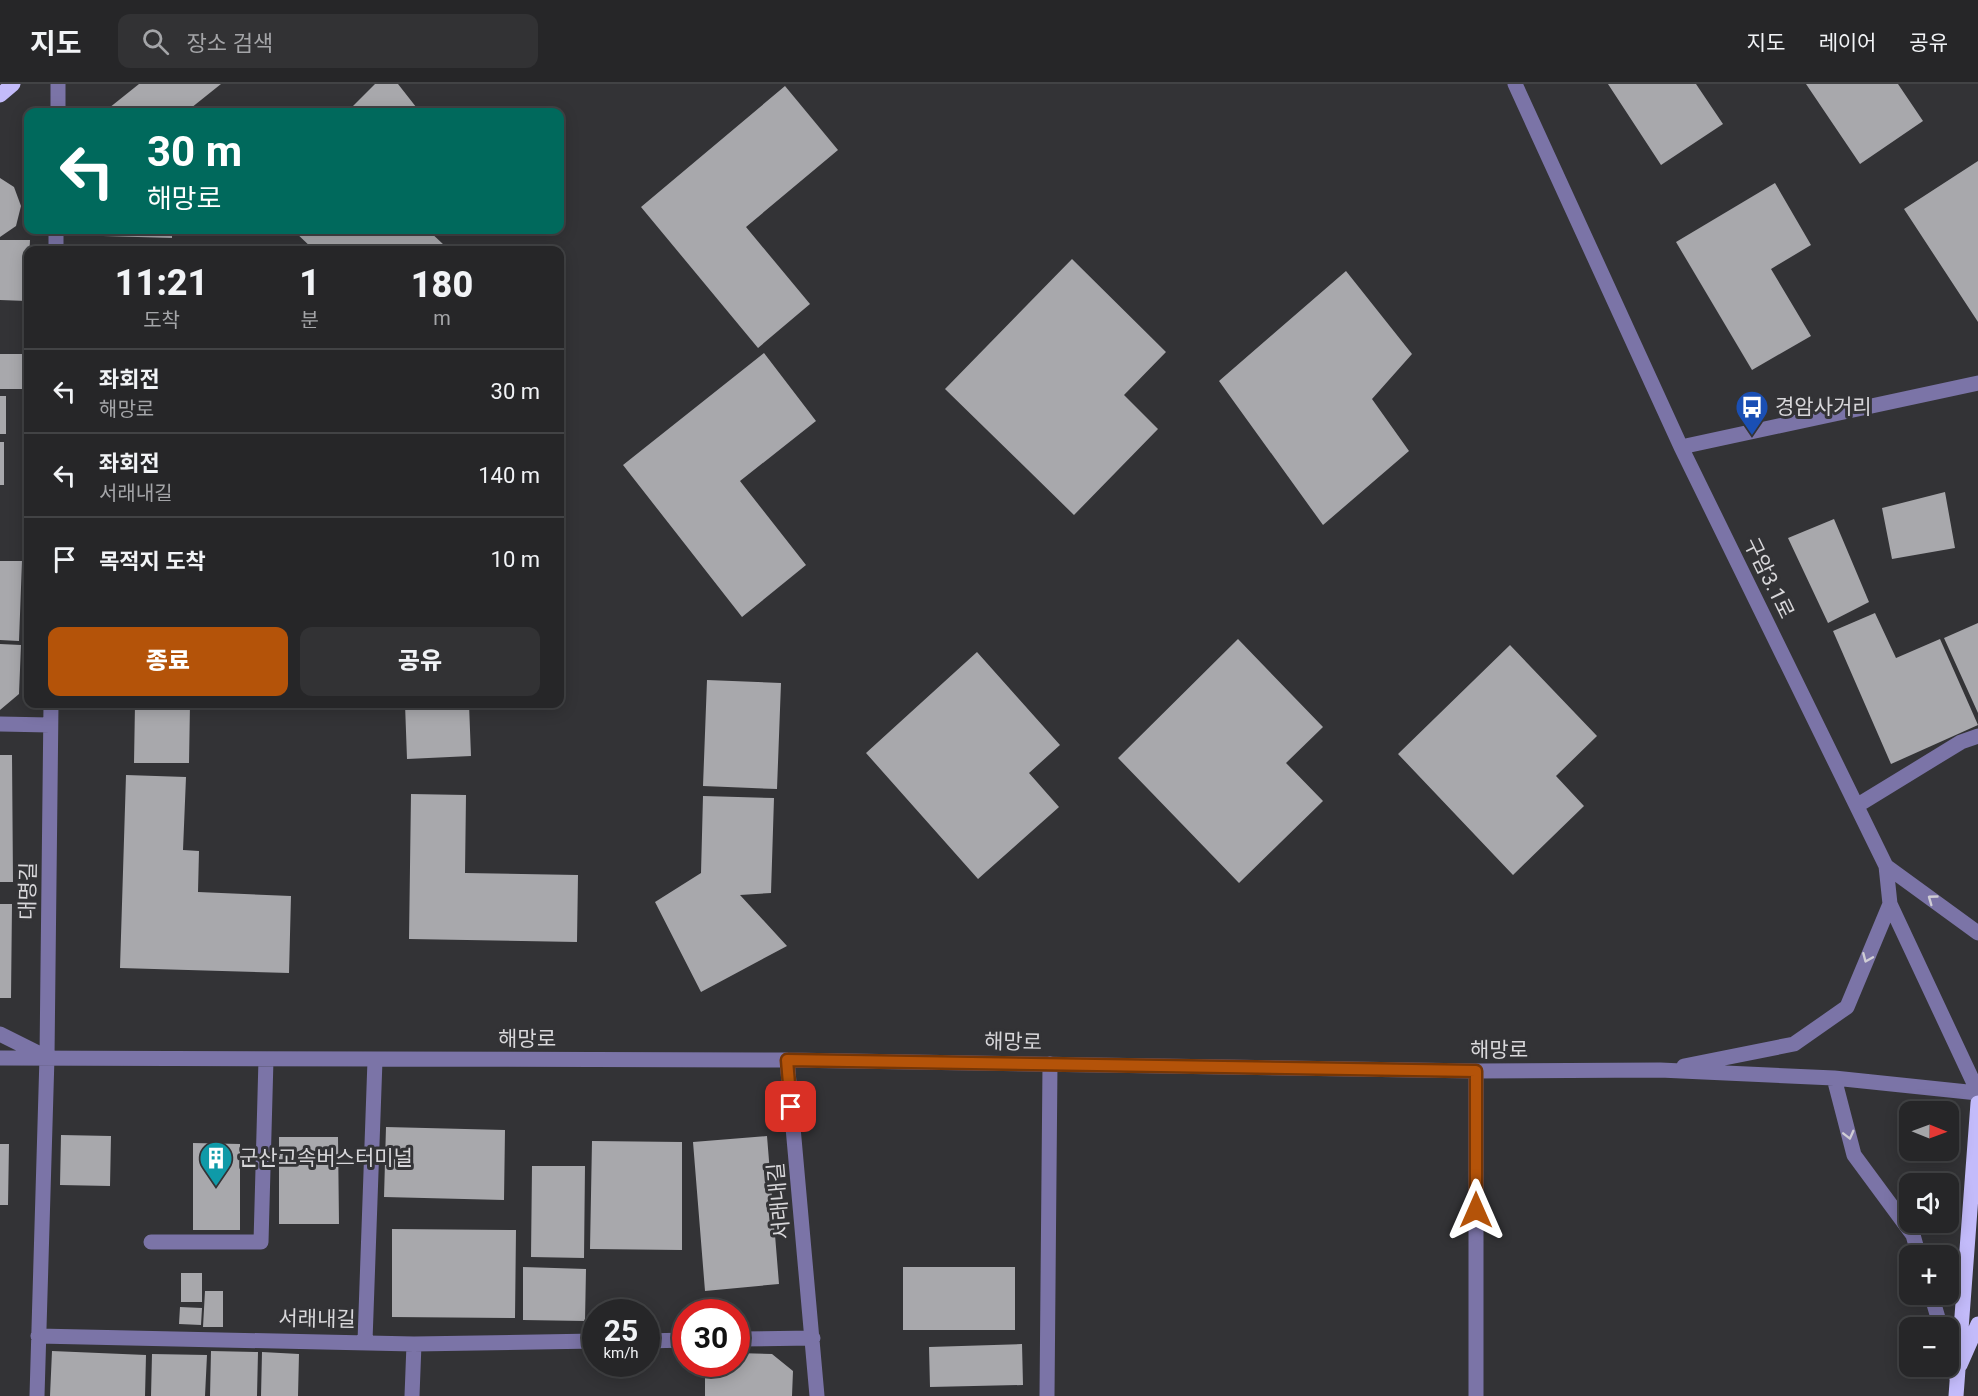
<!DOCTYPE html>
<html lang="ko">
<meta charset="utf-8">
<style>
body{margin:0;font-family:Roboto,"Noto Sans KR",sans-serif;background:#323234;color:#f1f3f6;height:100vh;display:flex;flex-direction:column;font-size:22px;white-space:nowrap}
*{box-sizing:border-box;margin:0}
p{font-size:20px;color:#a4a5a8}
.icon{flex:none;width:33px;height:33px;fill:none;stroke:currentColor;stroke-width:2;stroke-linecap:round;stroke-linejoin:round}
.map{position:relative;flex:1;overflow:hidden}
.panel{position:absolute;left:24px;top:162px;width:540px;height:462px;display:flex;flex-direction:column;background:#262628;border-radius:12px;box-shadow:0 3px 15px #0003,0 0 0 2px #424345}
.panel>*{flex:none}
.top-card{position:absolute;left:24px;top:24px;width:540px;height:126px;border-radius:12px;box-shadow:0 3px 15px #0003,0 0 0 2px #424345;background:#00695c;color:#fff;overflow:hidden}
.needle{width:39px;rotate:91deg}
.buttons{position:absolute;left:1899px;top:1017px;display:grid;gap:12px}
.buttons a{display:grid;place-items:center;width:60px;height:60px;border-radius:12px;background:#262628;box-shadow:0 3px 15px #0003,0 0 0 2px #424345;font-size:30px}
.speed{position:absolute;left:582px;top:1215px;display:flex;gap:12px;font-size:30px;font-weight:700;text-align:center}
.speed>*{display:grid;place-content:center;width:78px;height:78px;border-radius:50%;background:#262628;box-shadow:0 3px 15px #0003,0 0 0 2px #424345;line-height:1}
.speed small{font-size:15px;font-weight:400}
.speed .limit{border:9px solid #d22;background:#fff;color:#111}
.pin{position:absolute;display:grid;place-items:center;width:51px;height:51px;color:#fff;margin:-26px;border-radius:12px;box-shadow:0 3px 9px #0006}
.me{position:absolute;width:66px;margin:-33px;rotate:0deg;stroke-linejoin:round;filter:drop-shadow(0 0 4px #0008)}
.turn{display:flex;align-items:center;gap:21px;height:126px;padding:0 24px;font-size:27px}
.turn .icon{width:78px;height:78px;stroke-width:2.5}
.turn b{display:block;font-size:42px;line-height:51px}
.eta{display:flex;justify-content:space-evenly;align-items:center;height:102px;text-align:center}
.eta b{font-size:36px;font-weight:800;line-height:42px}
.primary-button{display:flex;gap:12px;margin-top:auto;padding:12px 24px}
.primary-button a{flex:1;height:69px;border-radius:12px;background:#b45309;color:#fff;font-size:24px;font-weight:800;line-height:69px;text-align:center}
.primary-button a+a{background:#323234;color:#f1f3f6}
ul{padding:0;list-style:none}
li{display:flex;align-items:center;gap:18px;height:84px;padding:0 24px;border-top:2px solid #424345}
li div{flex:1}
li b{display:block;font-size:22px}
li em{font-style:normal}
header{display:flex;align-items:center;gap:36px;box-sizing:border-box;height:84px;padding:0 30px;background:#262628;border-bottom:2px solid #424345}
header strong{font-size:28px}
nav{display:flex;gap:33px;margin-inline-start:auto;font-size:21px}
.search{width:420px;height:54px;background:#323234;display:flex;align-items:center;gap:15px;box-sizing:border-box;padding:0 21px;border-radius:12px;color:#a4a5a8;font-size:22px}
.map>svg:first-child{display:block}
</style>
<header>
<strong>지도</strong>
<div class="search"><svg class="icon" aria-label="search" viewBox="0 0 24 24"><circle cx="10" cy="10" r="6"/><path d="M15 15l6 6"/></svg>장소 검색</div>
<nav><a>지도</a><a>레이어</a><a>공유</a></nav>
</header>
<div class="map">
<svg width="1978" height="1312" viewBox="0 0 1978 1312">
<rect width="100%" height="100%" fill="#333336"/>
<path fill="#a8a8ac" d="M139 0H221L186 28H104Z
M375 0H398L420 28H347Z
M1608 0H1696L1723 40 1661 81Z
M1806 0H1898L1923 37 1860 80Z
M785 2 838 66 746 143 810 220 758 264 641 123Z
M1978 77V238L1904 125Z
M0 94 14 103 21 122 16 142 0 153Z
M1775 99 1811 161 1771 185 1811 252 1752 286 1676 158Z
M103 146H172V154L103 152Z
M293 146H428L444 161 437 166H314Z
M0 156H30L27 217 0 216Z
M1072 175 1166 268 1124 311 1158 345 1074 431 945 305Z
M1346 187 1412 270 1372 315 1409 367 1323 441 1219 297Z
M764 269 816 337 740 397 806 481 742 533 623 381Z
M0 270H25V305H0Z
M0 312H6V350H0Z
M0 358H4V401H0Z
M1945 408 1955 464 1892 475 1882 424Z
M1834 435 1869 518 1828 539 1788 454Z
M0 477H22L19 557 0 556Z
M1875 529 1896 574 1940 555 1978 641 1891 680 1833 547Z
M1978 539V629L1944 554Z
M1238 555 1323 643 1286 679 1323 717 1239 799 1118 674Z
M0 560 21 561 19 610 0 626Z
M1510 561 1597 652 1556 692 1584 722 1513 791 1398 670Z
M977 568 1060 661 1029 689 1059 723 978 795 866 669Z
M707 596 781 599 777 705 703 702Z
M135 620H190L189 679H134Z
M405 620H469L471 672 407 675Z
M0 671H12L13 798H0Z
M126 691 186 693 183 766 199 767 198 808 291 812 289 889 120 884Z
M411 710 466 711 465 789 578 791 577 858 409 855Z
M703 712 774 714 771 809 740 811 787 862 701 908 655 818 701 789Z
M0 820H12L11 914H0Z
M386 1043 505 1046 504 1116 384 1113Z
M61 1051 111 1052 110 1102 60 1101Z
M767 1052 779 1200 705 1207 693 1058Z
M279 1053H338L339 1140H279Z
M592 1057 682 1058V1166L590 1165Z
M193 1059 240 1060V1146H193Z
M0 1060H9L8 1121H0Z
M532 1082H585L584 1174 531 1173Z
M392 1145 516 1146 515 1234 392 1233Z
M523 1183 586 1185 585 1237 523 1236Z
M903 1183H1015V1246H903Z
M181 1189H202V1218H181Z
M205 1207H223V1243H203Z
M180 1223 202 1224 201 1241 179 1240Z
M1022 1260 1023 1301 930 1303 929 1263Z
M52 1267 146 1271 145 1312H50Z
M211 1267 258 1268 257 1312H210Z
M262 1268 299 1270 298 1312H261Z
M736 1269 772 1270 793 1287 792 1312H705V1280H736Z
M152 1270 207 1271 205 1312H151Z"/>
<g fill="none" stroke-linecap="round" stroke-linejoin="round">
<path stroke="#7b74a7" stroke-width="15" d="M1515 0 1681 363 1886 782 1890 820 1978 1008
M58 28V0
M56 166V146
M1681 363 1978 299
M0 640 50 641
M1858 721 1961 658 1978 652
M1886 782 1978 849
M0 950 44 972
M0 974 787 976 1476 987 1660 986 1834 994 1978 1009
M787 976 817 1312
M1684 982 1794 960 1847 923 1890 820
M1476 987V1312
M1834 994 1854 1071 1913 1151 1919 1172
M151 1158H261L266 975
M1931 1210 1941 1244
M38 1252 414 1260 596 1257
M736 1255 813 1254
M365 1257 375 976
M646 1257 686 1256
M1948 1269 1956 1292
M37 1312 47 973 51 620
M412 1312 414 1260
M1047 1312 1050 980"/>
<path stroke="#c3bbfa" stroke-width="15" d="M0 11 13 0
M1960 1281 1978 1240
M1956 1312 1978 1019"/>
</g>
<defs><path id="oneway-chevron" d="M-2-3.5L2.5 0L-2 3.5" fill="none" stroke-width="1.6" stroke-linecap="round" stroke-linejoin="round" transform="scale(1.5)"/></defs>
<g stroke="#cfcdd5">
<use href="#oneway-chevron" transform="translate(1932 815) rotate(-144)"/>
<use href="#oneway-chevron" transform="translate(1867 874) rotate(113)"/>
<use href="#oneway-chevron" transform="translate(1849 1051) rotate(76)"/>
</g>
<g fill="none" stroke-linecap="round" stroke-linejoin="round">
<defs>
<path id="route" d="M791 1023 787 976 1476 987V1126"/>
</defs>
<use href="#route" stroke="#753606" stroke-width="15"/>
<use href="#route" stroke="#b45309" stroke-width="10"/>
</g>
<defs>
<symbol id="bus-pin" viewBox="-11 -11 22 30"><path d="M0 17L-7.5 6A9.5 9.5 0 1 1 7.5 6Z" fill="#1a4fb4" stroke="#333336"/><path d="M-5-6H5V4H4V6H2V4H-2V6H-4V4H-5ZM-3.5-4V0h7V-4ZM-3.5 1.2v1.5H-2V1.2ZM2 1.2v1.5H3.5V1.2Z" fill="#fff"/></symbol>
<symbol id="building-pin" viewBox="-11 -11 22 30"><path d="M0 17L-7.5 6A9.5 9.5 0 1 1 7.5 6Z" fill="#0f9aa8" stroke="#333336"/><path d="M-4-6H4V6H1V3H-1V6H-4ZM-2.5-4.3h1.7v1.8h-1.7ZM.8-4.3h1.7v1.8H.8ZM-2.5-1h1.7V.8h-1.7ZM.8-1h1.7V.8H.8Z" fill="#fff"/></symbol>
</defs>
<g fill-rule="evenodd">
<use href="#bus-pin" x="1733" y="304" width="38" height="52"/>
<use href="#building-pin" x="197" y="1055" width="38" height="52"/>
</g>
<g text-anchor="middle" dominant-baseline="central" stroke-width="6" stroke-linejoin="round" paint-order="stroke">
<g font-size="21" fill="#d8d7da" stroke="#333336" text-anchor="start">
<text x="1775" y="323">경암사거리</text>
<text x="239" y="1074">군산고속버스터미널</text>
</g>
<g font-size="21" fill="#d8d7da" stroke="#333336">
<text transform="translate(1769 494) rotate(64)">구암3.1로</text>
<text transform="translate(28 807) rotate(-89)">대명길</text>
<text x="527" y="955">해망로</text>
<text transform="translate(1013 958) rotate(1)">해망로</text>
<text x="1499" y="966">해망로</text>
<text transform="translate(779 1117) rotate(-95)">서래내길</text>
<text transform="translate(317 1235) rotate(1)">서래내길</text>
</g>
</g>
</svg>
<div class="buttons">
<a><svg class="needle" viewBox="-14 -14 28 28"><path d="M0-13l5 13h-10z" fill="#e53935"/><path d="M0 13l5-13h-10z" fill="#a4a5a8"/></svg></a>
<a><svg class="icon" aria-label="sound" viewBox="0 0 24 24"><path d="M4 9h4l5-4v14l-5-4H4zM17 9q2 3 0 6"/></svg></a>
<a>+</a>
<a>−</a>
</div>
<div class="speed"><div>25<small>km/h</small></div><div class="limit">30</div></div>
<div class="pin" style="left:791px;top:1023px;background:#d93025"><svg class="icon" aria-label="arrive" viewBox="0 0 24 24"><path d="M6 21V4h12l-3 4 3 4H6"/></svg></div>
<svg class="me" style="left:1476px;top:1126px" viewBox="-20 -20 40 40"><path d="M0-17L14 15 0 8-14 15z" fill="#b45309" stroke="#fff" stroke-width="4"/></svg>
<div class="top-card">
<div class="turn"><svg class="icon" aria-label="left" viewBox="0 0 24 24"><path d="M17 20v-9H6M10 6l-5 5 5 5"/></svg><div><b>30 m</b>해망로</div></div>
</div>
<section class="panel">
<div class="eta">
<div><b>11:21</b><p>도착</p></div>
<div><b>1</b><p>분</p></div>
<div><b>180</b><p>m</p></div>
</div>
<ul>
<li><svg class="icon" aria-label="left" viewBox="0 0 24 24"><path d="M17 20v-9H6M10 6l-5 5 5 5"/></svg><div><b>좌회전</b><p>해망로</p></div><em>30 m</em></li>
<li><svg class="icon" aria-label="left" viewBox="0 0 24 24"><path d="M17 20v-9H6M10 6l-5 5 5 5"/></svg><div><b>좌회전</b><p>서래내길</p></div><em>140 m</em></li>
<li><svg class="icon" aria-label="arrive" viewBox="0 0 24 24"><path d="M6 21V4h12l-3 4 3 4H6"/></svg><div><b>목적지 도착</b></div><em>10 m</em></li>
</ul>
<div class="primary-button"><a>종료</a><a>공유</a></div>
</section>
</div>
